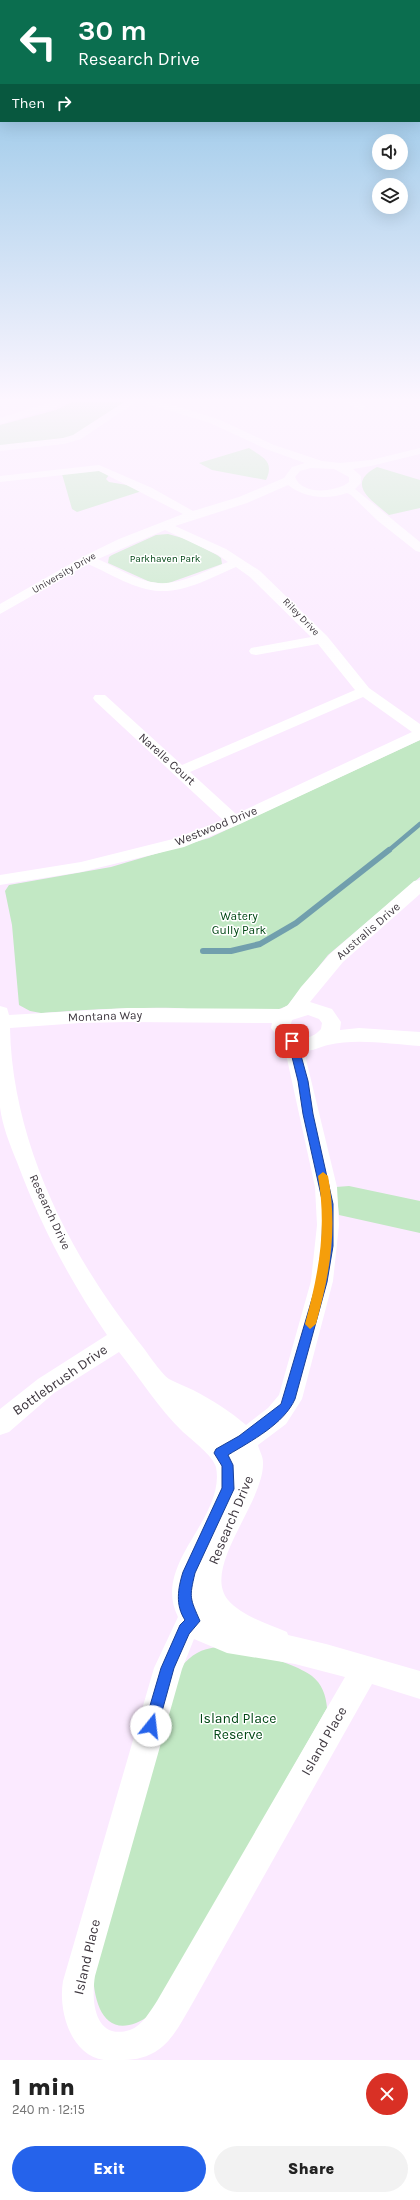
<!DOCTYPE html>
<meta charset="utf-8">
<style>
body{margin:0;font-family:Karla,sans-serif;background:#f2f2f2;color:#222;height:100vh;display:flex;flex-direction:column;font-size:15px;white-space:nowrap}
*{box-sizing:border-box;margin:0}
p{font-size:13px;color:#767676}
.icon{flex:none;width:22px;height:22px;fill:none;stroke:currentColor;stroke-width:2;stroke-linecap:round;stroke-linejoin:round}
.map{position:relative;height:2060px;overflow:hidden}
.panel{display:flex;flex-direction:column;background:#fff;flex:1}
.panel>*{flex:none}
.guide{position:absolute;left:0px;top:0px;width:420px;height:122px;box-shadow:0 4px 16px #0002;background:#0b6e4f;color:#fff;overflow:hidden}
.fabs{position:absolute;left:372px;top:134px;display:grid;gap:8px}
.fabs a{display:grid;place-items:center;width:36px;height:36px;border-radius:50%;background:#fff;box-shadow:0 4px 16px #0002;font-size:20px}
.pin{position:absolute;display:grid;place-items:center;width:34px;height:34px;color:#fff;margin:-17px;border-radius:8px;box-shadow:0 2px 6px #0006}
.me{position:absolute;width:44px;margin:-22px;rotate:16deg;stroke-linejoin:round;filter:drop-shadow(0 0 3px #0008)}
.turn{display:flex;align-items:center;gap:14px;height:84px;padding:0 12px;font-size:18px}
.turn .icon{width:52px;height:52px;stroke-width:2.5}
.turn b{display:block;font-size:28px;line-height:34px}
.then{display:flex;align-items:center;height:38px;padding:0 12px;background:#0003;gap:8px;font-size:15px}
.round{display:grid;place-items:center;flex:none;width:42px;height:42px;border-radius:21px;background:#f2f2f2}
.head{display:flex;align-items:center;justify-content:space-between;height:68px;padding:0 12px}
h1{font-size:24px;font-weight:800;line-height:30px}
.primary-button{display:flex;gap:8px;margin-top:auto;padding:8px 12px}
.primary-button a{flex:1;height:46px;border-radius:24px;background:#2563eb;color:#fff;font-size:16px;font-weight:800;line-height:46px;text-align:center}
.primary-button a+a{background:#f2f2f2;color:#222}
.map>svg:first-child{display:block}
</style>
<div class="map">
<svg width="420" height="2060" viewBox="0 0 420 2060">
<rect width="100%" height="100%" fill="#fbeaff"/>
<path fill="#c2e8c4" d="M72 402H127L125 405 74 437 0 447V425L56 410Z
M249 448C262 457 275 461 266 480L212 470 199 463Z
M377 467 420 480V508L389 515C371 500 345 484 377 467Z
M97 470 109 475 106 479 109 482 127 485 142 491 77 512 72 509 62 474Z
M168 534 186 539 217 555 221 558 222 564 166 584 150 582 108 563 109 557 112 555 156 535Z
M420 740V877L328 955 287 1006C253 1021 211 1010 175 1008 130 1007 85 1010 41 1013L30 1011 19 1005 12 925 5 891 9 885 111 867 209 838Z
M349 1186 420 1201V1233L339 1215 336 1187Z
M217 1647C238 1647 295 1663 312 1676 322 1684 326 1695 327 1708L152 2014C108 2045 93 2009 93 1969L181 1667C192 1654 201 1649 217 1647Z"/>
<g fill="none" stroke-linecap="round" stroke-linejoin="round">
<path stroke="#719fad" stroke-width="4.5" d="M388 851 420 824"/>
<path stroke="#719fad" stroke-width="6" d="M203 951H231L260 944 296 923 389 850"/>
<path fill="#fff" fill-rule="evenodd" d="M52 402H65L52 409 0 424V418Z
M124 402H136L81 439 64 444 0 451V445L63 438 73 435Z
M147 402H162L218 419 274 445 322 461 340 463 371 460 420 448V454L371 466 353 469 361 476V483L355 489 420 542V552L416 551 378 521 351 495 347 493C327 500 304 498 288 485L247 503 175 526 226 549 260 571 327 636 369 688 420 724V740L240 824 184 847 81 872 0 885V875L81 862 173 839 223 820 95 701 93 698 95 695H105L182 765 355 690 318 644 256 655 251 654 249 651 251 648 311 637 250 577 236 567C213 577 186 592 160 591 135 590 111 574 88 564L0 614V604L84 556 119 539 183 514 99 471 0 482V476L99 465 152 488 193 511 239 497 284 478 292 467 305 463 266 449 210 423 148 404ZM311 468 334 469 349 477V482C337 492 302 496 295 477L300 471ZM165 530 218 555 228 562C207 570 181 585 158 583 137 581 117 568 98 559ZM363 697 412 732 236 814 190 772Z
M345 402H358L366 407 361 410Z
M420 880V894L343 962 310 1002 332 1009 341 1022 340 1030 359 1028 420 1032V1046C390 1044 357 1038 328 1045 320 1047 313 1051 304 1051L337 1187 339 1225 333 1281 302 1399 286 1424 258 1445C259 1450 263 1456 263 1462 265 1502 201 1567 228 1600 242 1616 268 1624 287 1632L288 1635 326 1644 420 1671V1699L372 1684 192 2004C182 2021 172 2042 155 2052 143 2059 132 2060 119 2060 115 2060 109 2060 104 2060 70 2055 58 2010 63 1981L154 1668 178 1617C151 1563 226 1519 216 1467 213 1456 192 1440 183 1432 159 1409 140 1378 119 1352L54 1393 9 1432 0 1435V1409L38 1379 107 1335C70 1281 40 1224 17 1162 10 1145 2 1125 0 1107 0 1074 0 1039 0 1006L7 1008 9 1015 128 1008 281 1009 288 1005 301 987 330 954 414 881ZM308 1015 319 1019 322 1023 321 1029C310 1041 299 1040 290 1027L292 1020ZM128 1022 272 1023 271 1028 284 1045 315 1187 317 1225 311 1281 279 1395 268 1408 246 1425C230 1411 212 1400 193 1390 185 1386 176 1383 169 1379 161 1374 145 1349 138 1341 69 1254 12 1141 10 1028L80 1023ZM194 1639 227 1653 295 1664 345 1677 157 2001C151 2010 142 2026 130 2030 94 2041 91 2000 95 1976L182 1669Z"/>
</g>
<linearGradient id="sky" x2="0" y2="1"><stop stop-color="#81bde3"/><stop offset="0.58" stop-color="#fdf6ff"/><stop offset="1" stop-color="#fdf6ff" stop-opacity="0"/></linearGradient>
<rect width="420" height="690" fill="url(#sky)"/>
<path fill="#2563eb" stroke="#184099" d="M292 1038 297 1041 308 1081 313 1114 333 1204V1246L327 1282 295 1399C284 1424 251 1441 228 1455L233 1465 234 1489 195 1573C189 1598 190 1598 200 1621L189 1634 174 1668 158 1726 156 1731 151 1733 146 1731 144 1726 161 1668 180 1625 185 1620C175 1605 178 1588 183 1572L222 1488V1466L214 1453 216 1449 239 1436 281 1404 317 1282 322 1246 323 1204 303 1114 298 1081 288 1041Z"/>
<path fill="#f59e0b" d="M323 1172 328 1176C338 1229 330 1272 316 1324L310 1329 305 1324C319 1272 327 1229 318 1176Z"/>
<g text-anchor="middle" dominant-baseline="central" stroke-width="3" stroke-linejoin="round" paint-order="stroke">
<g font-size="10" fill="#014714" stroke="#fff">
<text x="165" y="559">Parkhaven Park</text>
</g>
<g font-size="10" fill="#3e373f" stroke="#fff">
<text transform="translate(64 573) rotate(-30)">University Drive</text>
<text transform="translate(301 617) rotate(46)">Riley Drive</text>
</g>
<g font-size="12" fill="#3e373f" stroke="#fff">
<text transform="translate(167 759) rotate(42)">Narelle Court</text>
<text transform="translate(216 826) rotate(-22)">Westwood Drive</text>
<text transform="translate(368 931) rotate(-41)">Australis Drive</text>
<text transform="translate(105 1016) rotate(-2)">Montana Way</text>
<text transform="translate(50 1212) rotate(65)">Research Drive</text>
</g>
<g font-size="12" fill="#014714" stroke="#fff">
<text x="239" y="916">Watery<tspan x="239" dy="14">Gully Park</tspan></text>
</g>
<g font-size="14" fill="#3e373f" stroke="#fff">
<text transform="translate(60 1380) rotate(-35)">Bottlebrush Drive</text>
<text transform="translate(231 1520) rotate(-67)">Research Drive</text>
<text transform="translate(324 1741) rotate(-60)">Island Place</text>
<text transform="translate(87 1957) rotate(-77)">Island Place</text>
</g>
<g font-size="14" fill="#014714" stroke="#fff">
<text x="238" y="1718">Island Place<tspan x="238" dy="16">Reserve</tspan></text>
</g>
</g>
</svg>
<div class="fabs">
<a><svg class="icon" aria-label="sound" viewBox="0 0 24 24"><path d="M4 9h4l5-4v14l-5-4H4zM17 9q2 3 0 6"/></svg></a>
<a><svg class="icon" aria-label="layers" viewBox="0 0 24 24"><path d="M12 4l9 5-9 5-9-5zM3 14l9 5 9-5"/></svg></a>
</div>
<div class="pin" style="left:292px;top:1041px;background:#d93025"><svg class="icon" aria-label="arrive" viewBox="0 0 24 24"><path d="M6 21V4h12l-3 4 3 4H6"/></svg></div>
<svg class="me" style="left:151px;top:1726px" viewBox="-20 -20 40 40"><circle r="19" fill="#fff"/><path d="M0-13L10 11 0 6-10 11z" fill="#2563eb"/></svg>
<div class="guide">
<div class="turn"><svg class="icon" aria-label="left" viewBox="0 0 24 24"><path d="M17 20v-9H6M10 6l-5 5 5 5"/></svg><div><b>30 m</b>Research Drive</div></div>
<div class="then">Then<svg class="icon" aria-label="right" viewBox="0 0 24 24"><path d="M7 20v-9h11M14 6l5 5-5 5"/></svg></div>
</div>
</div>
<section class="panel">
<div class="head"><div><h1>1 min</h1><p>240 m · 12:15</p></div><a class="round" style="background:#d93025;color:#fff"><svg class="icon" aria-label="close" viewBox="0 0 24 24"><path d="M6 6l12 12M18 6L6 18"/></svg></a></div>
<div class="primary-button"><a>Exit</a><a>Share</a></div>
</section>
